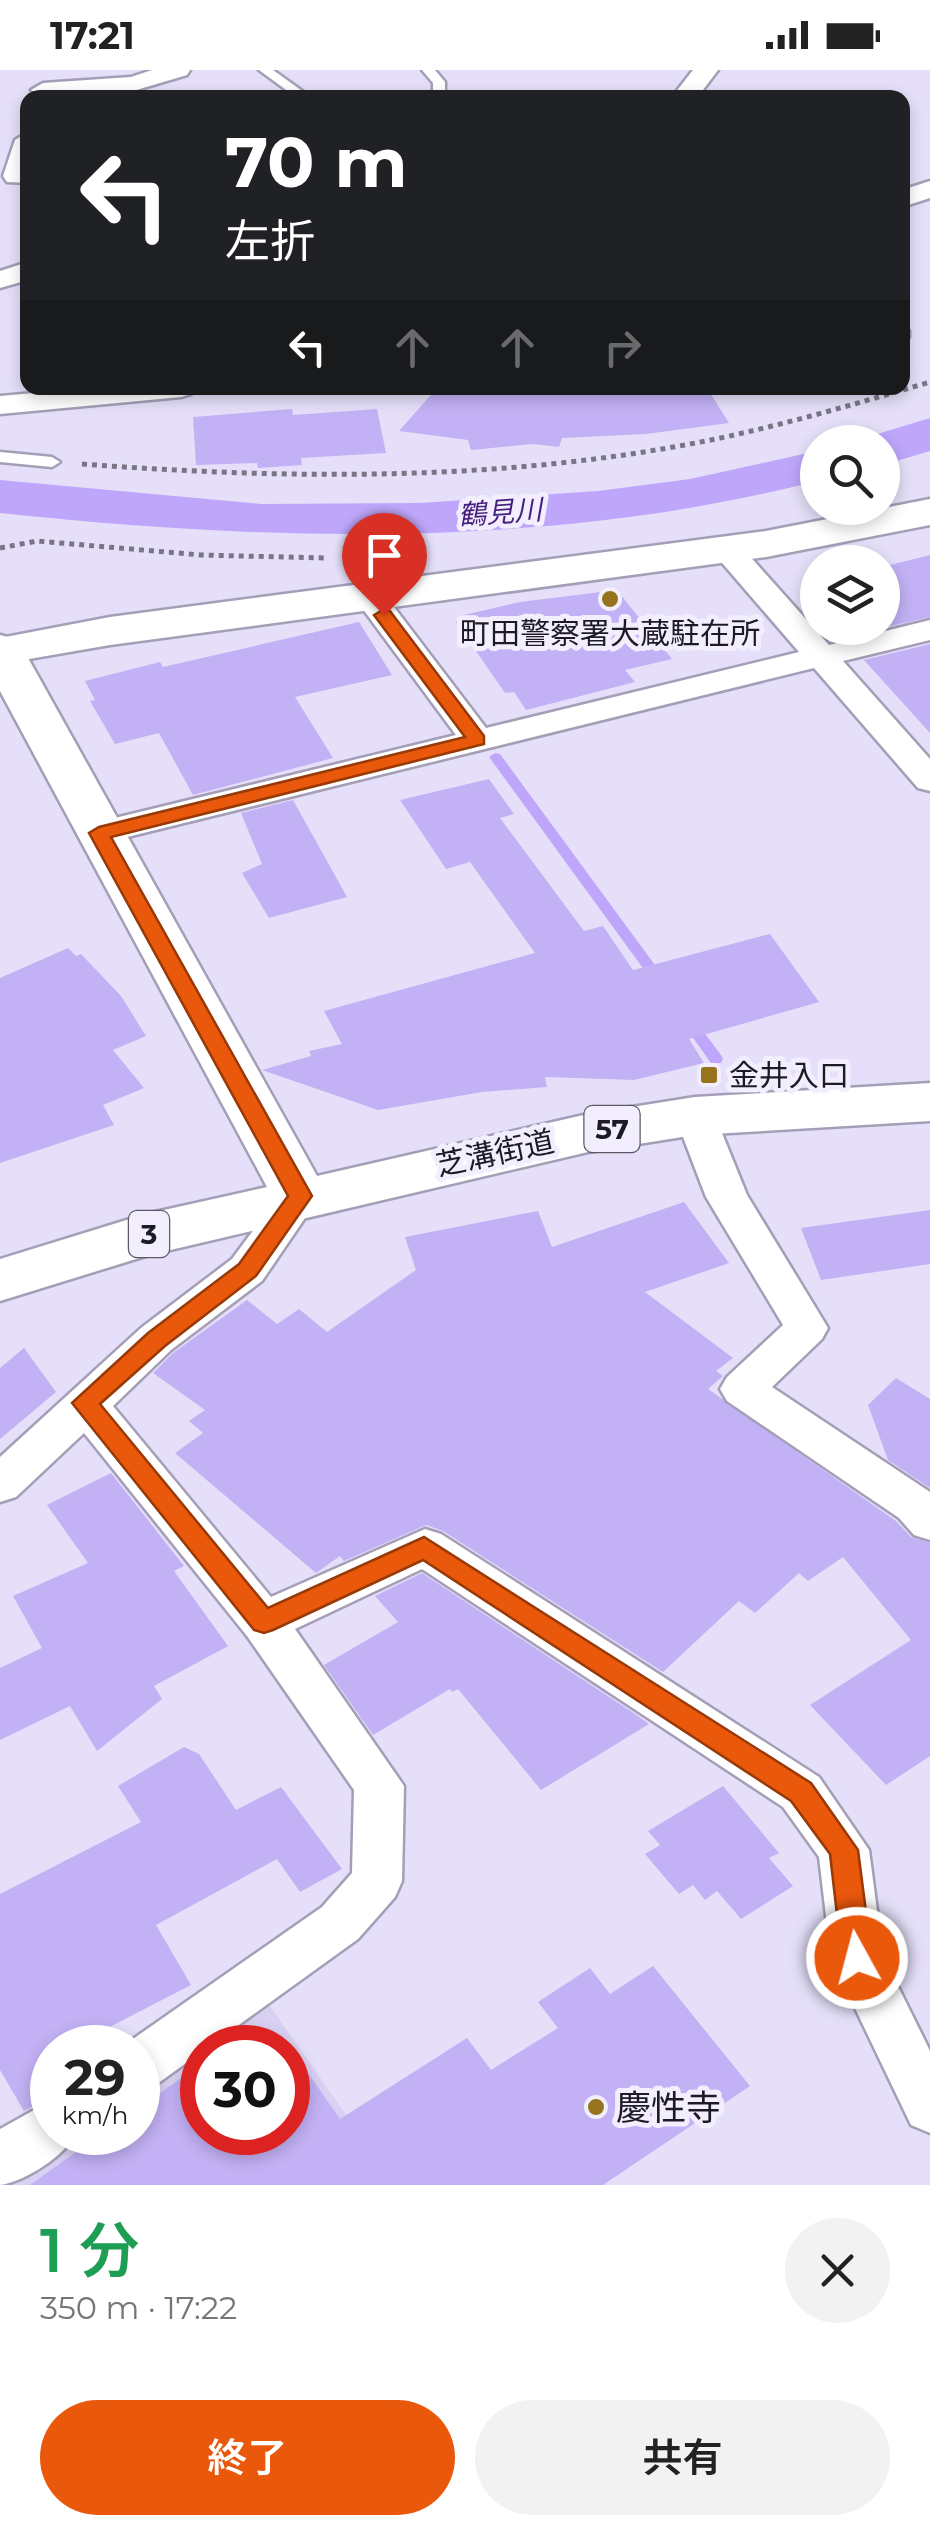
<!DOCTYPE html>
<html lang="ja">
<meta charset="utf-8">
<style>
body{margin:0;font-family:Montserrat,"Noto Sans JP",sans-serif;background:#f2f2f2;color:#222;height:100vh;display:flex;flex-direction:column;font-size:38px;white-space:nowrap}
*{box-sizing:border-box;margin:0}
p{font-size:32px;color:#767676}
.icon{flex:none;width:55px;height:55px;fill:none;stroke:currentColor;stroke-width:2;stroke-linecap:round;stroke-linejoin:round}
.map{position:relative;height:2115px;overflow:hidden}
.drawer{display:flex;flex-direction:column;background:#fff;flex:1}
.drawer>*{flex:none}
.top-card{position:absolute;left:20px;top:20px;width:890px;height:305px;border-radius:20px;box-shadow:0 5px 15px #0003;background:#202124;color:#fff;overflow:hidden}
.fabs{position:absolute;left:800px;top:355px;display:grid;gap:20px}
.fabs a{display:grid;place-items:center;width:100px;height:100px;border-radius:50%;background:#fff;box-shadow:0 5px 15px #0003;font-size:50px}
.speed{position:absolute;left:30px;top:1955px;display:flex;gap:20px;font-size:50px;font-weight:700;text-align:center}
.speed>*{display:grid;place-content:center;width:130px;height:130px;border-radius:50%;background:#fff;box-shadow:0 5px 15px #0003;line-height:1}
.speed small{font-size:25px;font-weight:400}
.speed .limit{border:15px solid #d22;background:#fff;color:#111}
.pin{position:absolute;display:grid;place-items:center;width:85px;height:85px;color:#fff;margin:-102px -42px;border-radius:50% 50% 50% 0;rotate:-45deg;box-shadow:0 0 10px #0007}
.pin .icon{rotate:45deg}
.me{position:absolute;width:110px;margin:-55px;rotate:353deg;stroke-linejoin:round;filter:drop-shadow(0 0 8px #0008)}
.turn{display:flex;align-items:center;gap:35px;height:210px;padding:0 40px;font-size:45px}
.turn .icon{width:130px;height:130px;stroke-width:2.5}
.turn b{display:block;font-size:70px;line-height:85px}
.lanes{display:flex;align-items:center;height:95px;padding:0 40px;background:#0003;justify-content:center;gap:50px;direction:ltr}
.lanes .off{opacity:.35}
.round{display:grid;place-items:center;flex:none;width:105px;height:105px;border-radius:52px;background:#f2f2f2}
.head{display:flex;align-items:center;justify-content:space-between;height:170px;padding:0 40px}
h1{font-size:60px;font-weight:600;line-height:75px;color:#1e9e55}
.action{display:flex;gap:20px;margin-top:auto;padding:20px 40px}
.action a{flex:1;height:115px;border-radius:60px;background:#ea580c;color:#fff;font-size:40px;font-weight:600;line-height:115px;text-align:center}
.action a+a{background:#f2f2f2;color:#222}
.status{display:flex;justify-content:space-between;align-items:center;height:70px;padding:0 50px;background:#fff;direction:ltr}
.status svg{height:28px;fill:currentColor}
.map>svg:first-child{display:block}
</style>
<div class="status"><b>17:21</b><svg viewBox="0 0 49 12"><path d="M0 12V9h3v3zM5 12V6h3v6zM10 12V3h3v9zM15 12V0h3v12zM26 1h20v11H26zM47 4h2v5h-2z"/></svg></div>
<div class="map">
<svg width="930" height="2115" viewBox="0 0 930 2115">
<rect width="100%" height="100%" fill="#e5dff9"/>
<path fill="#d9d1f2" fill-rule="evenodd" d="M263 1926 395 2115H0V2111L74 2063 138 2062V2017ZM202 1978H288V2062H202Z"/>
<path fill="#bea6fa" d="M930 348V381L883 395 882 372H851Z
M817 381V411C552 479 270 472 0 443V410L261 434 420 433 598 421 690 409Z"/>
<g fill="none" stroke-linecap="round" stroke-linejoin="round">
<path fill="#bea6fa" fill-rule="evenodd" d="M495 683 500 684 663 906 665 909 663 912H653L489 687Z
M689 947 694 949 721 985 723 989 721 993H711L684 955 682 952 684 949Z"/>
</g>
<path fill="#c3b1f5" d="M437 318H613L615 325 707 318 729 353 646 364 562 368 559 377 533 374 471 380 468 370 399 361Z
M292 339 293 345 377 339 386 383 301 388 302 395 258 398 257 393 196 395 193 347Z
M930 485V547L844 567 835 558H882V497Z
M617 520 672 589 625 600 635 612 526 640 514 622 505 623 456 552 464 550 460 546 520 532Z
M359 552 392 605 295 627 333 688 193 725 159 663 115 674 90 631 95 630 85 611 160 592 163 597Z
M930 574V663L864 590Z
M489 709 514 744 500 748 584 861 603 856 633 900 770 864 819 932 689 969 704 993 634 1010 545 1007 547 1017 482 1022 378 1040 262 1000 311 986 309 981 342 974 324 941 535 883 470 792 446 799 400 730Z
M293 730 347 827 269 848 242 803 262 794 241 743Z
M68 878 76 886 81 884 121 926 146 966 113 980 144 1018 103 1035 114 1055 0 1093V908Z
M684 1132 729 1193 645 1222 733 1288 716 1301 723 1306 708 1319 896 1451 911 1467 930 1473V1686L886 1715 810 1635 911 1570 843 1487 808 1511 799 1503 755 1543 739 1531 663 1602 443 1461 426 1455 344 1491 340 1486 316 1503 175 1383 203 1363 189 1351 205 1340 153 1303 173 1283 247 1230 277 1254 299 1239 327 1262 416 1200 405 1167 538 1141 552 1177Z
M930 1140V1194L821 1210 801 1158Z
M24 1278 56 1322 0 1369V1298Z
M896 1308 930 1329V1418L888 1390 868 1335Z
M111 1403 184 1496 174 1501 228 1576 154 1616 162 1629 97 1681 70 1636 0 1670V1598L42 1578 13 1526 88 1493 47 1435Z
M422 1503 635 1644 649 1654 541 1720 458 1619 452 1622 450 1619 373 1665 324 1595 398 1552 375 1526Z
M184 1677 199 1684 236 1740 281 1717 342 1799 300 1822 277 1789 156 1855 191 1915 94 1965 102 1978H52V2026L24 2041 0 2000V1824L141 1752 118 1716Z
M723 1716 779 1783 769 1788 793 1816 741 1849 717 1821 705 1830 693 1815 679 1824 645 1784 660 1775 648 1761Z
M653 1896 750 2016 603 2115H30L104 2062H138V2039L202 1993V2062H288V1974L340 2049 467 1968 491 2000 558 1958 538 1932 590 1898 610 1924Z"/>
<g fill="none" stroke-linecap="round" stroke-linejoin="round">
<defs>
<path id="lane" d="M259 0H273L312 28H297Z
M422 0H435L445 12V28H433V13Z
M902 260 909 261V267L902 268Z
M0 382 52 387 60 392 52 397 0 392Z"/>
<path id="street" d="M152 0H190L187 5 133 21 43 27 31 20 43 13 131 7Z
M693 0H718L697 28H671Z
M28 62V113L7 112 3 106 15 70Z
M930 111V128L902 137V120Z
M28 192V210L0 218V201Z
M92 318H196L191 324 181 327 0 344V326Z
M727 471 738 473 829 575 930 550V570L843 591 930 689V721L918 718 814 598 99 774 86 771 81 763 86 755 456 665 354 527 359 520H381L486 658 799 582 711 480 716 473Z
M695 1032 709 1036 715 1046 747 1125 828 1258 822 1269 772 1317 930 1422V1470L914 1465 899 1448 727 1331 720 1319 727 1307 783 1255 706 1127 675 1046 681 1036Z
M300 1111 314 1116 320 1126 262 1211 171 1280 113 1336 271 1527 425 1459 441 1464 819 1707 869 1780 883 1886 930 1981V2063L911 2055 831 1888 819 1787 783 1737 422 1499 295 1559 404 1716 402 1811 395 1827 358 1869 157 2014 138 2021V1978H120L322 1837 352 1803 354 1720 247 1566 84 1363 16 1427 0 1432V1387L141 1258 232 1189 286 1116Z
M52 2030V2062H76C67 2085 24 2112 0 2115V2059Z"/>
<path id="secondary" d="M930 429V455L766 487 110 575 0 594V568L110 547 766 461Z"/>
<path id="primary" d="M0 565 16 569 23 579 317 1106 588 1044 695 1027 930 1013V1051L695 1065 588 1082 149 1185 0 1231V1189L146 1144 267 1117 0 621Z"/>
</defs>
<use href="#lane" stroke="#a49eb6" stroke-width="5"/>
<use href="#street" stroke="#a49eb6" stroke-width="5"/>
<use href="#secondary" stroke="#a49eb6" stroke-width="5"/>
<use href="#primary" stroke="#a49eb6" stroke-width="5"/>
<path stroke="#7a7586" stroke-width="5" stroke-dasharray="5 5" stroke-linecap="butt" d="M82 394C296 410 513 412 725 367 794 352 862 332 930 312
M0 478 37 471 201 485 327 488"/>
<use href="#lane" fill="#fff" fill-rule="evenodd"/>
<use href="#street" fill="#fff" fill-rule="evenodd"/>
<use href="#secondary" fill="#fff" fill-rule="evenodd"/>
<use href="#primary" fill="#fff" fill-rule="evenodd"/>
</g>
<path fill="#ea580c" stroke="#983908" stroke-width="2.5" d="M384 539 390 541 484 666V674L111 767 312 1126 256 1206 165 1276 100 1334 268 1538 424 1467 811 1713 858 1780 872 1888 867 1898 857 1902 846 1898 842 1888 830 1784 791 1731 423 1490 273 1560 264 1563 254 1560 72 1333 148 1263 239 1194 288 1126 89 763 99 757 465 667 374 545Z"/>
<g fill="#95741d" stroke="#f2eefe" stroke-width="4">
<circle cx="610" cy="529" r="10"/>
<rect x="699" y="995" width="20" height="20" rx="5"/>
<circle cx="596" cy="2037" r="10"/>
</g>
<g text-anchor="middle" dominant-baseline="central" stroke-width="10" stroke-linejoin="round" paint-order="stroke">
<g font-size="28" font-style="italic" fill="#461f7e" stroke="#f2eefe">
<text transform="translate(500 442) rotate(-4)">鶴見川</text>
</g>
<g fill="#f2eefe" stroke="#5d5a65" stroke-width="2.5">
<rect x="584.5" y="1036" width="55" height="46" rx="8"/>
<rect x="129" y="1141" width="40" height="46" rx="8"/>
</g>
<g font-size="28" font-weight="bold" fill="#1d1a23">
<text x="612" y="1059">57</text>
<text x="149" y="1164">3</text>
</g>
<g font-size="30" fill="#1d1a23" stroke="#f2eefe">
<text x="610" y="563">町田警察署大蔵駐在所</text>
<text x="729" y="1005" text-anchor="start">金井入口</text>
</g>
<g font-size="30" fill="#1d1a23" stroke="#f2eefe">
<text transform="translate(495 1083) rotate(-12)">芝溝街道</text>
</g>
<g font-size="35" fill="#1d1a23" stroke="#f2eefe" text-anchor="start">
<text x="616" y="2037">慶性寺</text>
</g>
</g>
</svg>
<div class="fabs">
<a><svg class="icon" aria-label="search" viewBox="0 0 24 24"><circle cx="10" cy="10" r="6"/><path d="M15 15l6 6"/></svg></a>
<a><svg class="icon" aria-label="layers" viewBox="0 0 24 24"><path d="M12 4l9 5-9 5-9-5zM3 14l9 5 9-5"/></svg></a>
</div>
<div class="speed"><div>29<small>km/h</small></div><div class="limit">30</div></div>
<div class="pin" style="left:384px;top:545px;background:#d93025"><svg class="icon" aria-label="arrive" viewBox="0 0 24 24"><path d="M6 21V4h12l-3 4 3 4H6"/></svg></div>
<svg class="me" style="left:857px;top:1888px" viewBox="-20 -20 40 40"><circle r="17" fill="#ea580c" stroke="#fff" stroke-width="3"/><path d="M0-11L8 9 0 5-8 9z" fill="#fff"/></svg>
<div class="top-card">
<div class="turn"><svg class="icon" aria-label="left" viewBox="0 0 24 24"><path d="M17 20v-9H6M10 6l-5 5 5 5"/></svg><div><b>70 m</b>左折</div></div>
<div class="lanes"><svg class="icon" aria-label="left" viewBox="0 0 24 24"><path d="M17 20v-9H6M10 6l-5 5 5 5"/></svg><svg class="icon off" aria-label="ahead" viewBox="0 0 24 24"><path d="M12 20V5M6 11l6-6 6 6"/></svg><svg class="icon off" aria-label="ahead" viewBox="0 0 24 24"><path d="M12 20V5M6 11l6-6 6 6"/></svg><svg class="icon off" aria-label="right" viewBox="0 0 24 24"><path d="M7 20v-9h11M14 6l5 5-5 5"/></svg></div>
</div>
</div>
<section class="drawer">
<div class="head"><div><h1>1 分</h1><p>350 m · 17:22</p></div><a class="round"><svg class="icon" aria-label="close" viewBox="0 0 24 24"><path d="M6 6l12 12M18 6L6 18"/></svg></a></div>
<div class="action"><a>終了</a><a>共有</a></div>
</section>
